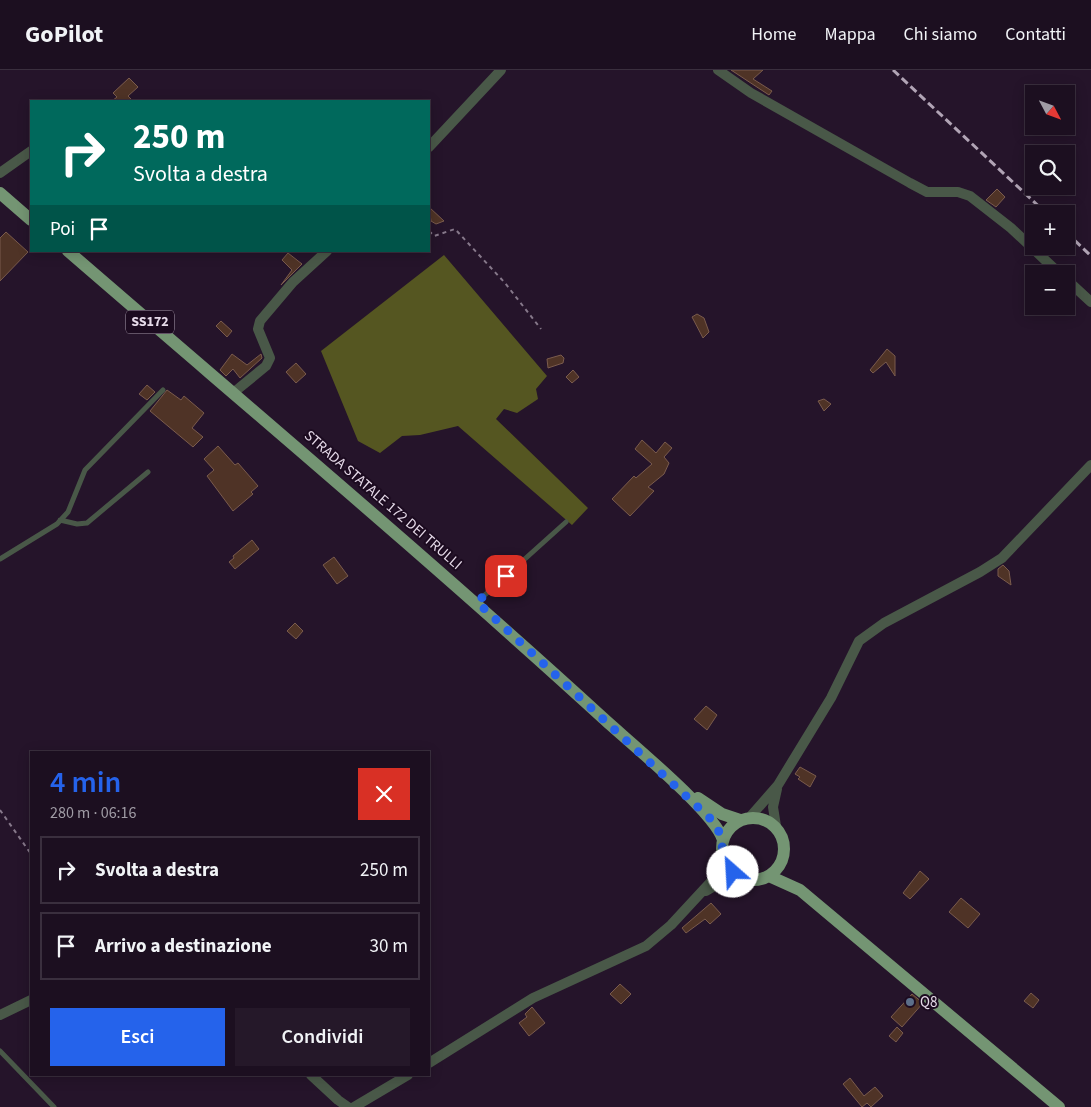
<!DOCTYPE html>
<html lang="it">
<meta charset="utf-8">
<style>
body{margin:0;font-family:"Source Sans 3",sans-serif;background:#251829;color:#f1f3f6;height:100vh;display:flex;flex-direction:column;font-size:19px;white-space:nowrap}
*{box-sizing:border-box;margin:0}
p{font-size:16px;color:#a09ca5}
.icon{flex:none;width:28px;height:28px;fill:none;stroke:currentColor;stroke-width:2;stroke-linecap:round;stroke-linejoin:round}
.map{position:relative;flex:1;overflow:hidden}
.drawer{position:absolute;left:30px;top:681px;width:400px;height:325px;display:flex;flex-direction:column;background:#1c0f20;border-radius:0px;box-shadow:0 2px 12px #0003,0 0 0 1px #3a2f3e}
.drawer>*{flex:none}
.banner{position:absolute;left:30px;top:30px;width:400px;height:152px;border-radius:0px;box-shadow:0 2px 12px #0003,0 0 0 1px #3a2f3e;background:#00695c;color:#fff;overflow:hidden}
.needle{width:32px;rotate:131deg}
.controls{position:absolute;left:1025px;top:15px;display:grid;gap:10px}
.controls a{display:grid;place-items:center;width:50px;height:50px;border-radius:0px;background:#1c0f20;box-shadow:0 2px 12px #0003,0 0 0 1px #3a2f3e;font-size:25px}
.pin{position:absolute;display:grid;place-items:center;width:42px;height:42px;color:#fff;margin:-21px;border-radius:10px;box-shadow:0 2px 8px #0006}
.me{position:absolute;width:55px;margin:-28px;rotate:334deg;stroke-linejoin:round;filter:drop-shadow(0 0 4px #0008)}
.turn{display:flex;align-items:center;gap:18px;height:105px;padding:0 20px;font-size:22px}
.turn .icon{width:65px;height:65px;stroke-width:2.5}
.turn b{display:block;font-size:35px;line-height:42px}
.then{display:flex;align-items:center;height:48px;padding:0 20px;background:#0003;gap:10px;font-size:19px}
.round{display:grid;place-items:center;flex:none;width:52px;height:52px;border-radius:0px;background:#251829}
.overview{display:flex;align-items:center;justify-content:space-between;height:85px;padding:0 20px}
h1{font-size:30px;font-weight:600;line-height:38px;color:#2563eb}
.primary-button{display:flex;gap:10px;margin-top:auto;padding:10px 20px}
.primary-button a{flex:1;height:58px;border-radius:0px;background:#2563eb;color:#fff;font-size:20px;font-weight:600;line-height:58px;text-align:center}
.primary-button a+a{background:#251829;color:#f1f3f6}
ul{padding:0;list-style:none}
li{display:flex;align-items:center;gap:15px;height:68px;margin:0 10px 8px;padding:0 10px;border:2px solid #3a2f3e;border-radius:0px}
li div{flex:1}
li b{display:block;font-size:19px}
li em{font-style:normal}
header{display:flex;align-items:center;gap:30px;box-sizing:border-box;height:70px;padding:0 25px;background:#1c0f20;border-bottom:1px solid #3a2f3e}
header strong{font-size:24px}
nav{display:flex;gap:28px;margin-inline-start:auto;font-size:18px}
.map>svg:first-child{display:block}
</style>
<header>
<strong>GoPilot</strong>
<nav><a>Home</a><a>Mappa</a><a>Chi siamo</a><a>Contatti</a></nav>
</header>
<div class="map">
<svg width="1091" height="1037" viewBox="0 0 1091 1037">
<rect width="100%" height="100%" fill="#25142a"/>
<path fill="#555621" d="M444 185 547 306 536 319 538 329 517 343 504 339 496 349 588 438 572 455 458 356 420 365 402 366 380 383 358 371 321 281Z"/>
<path fill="#4f3326" stroke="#7a5b4d" d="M731 0H763L753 9 772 21 769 25Z
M129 8 138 17 128 26 133 31H112L117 27 113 23Z
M997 119 1005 127 996 137 986 130Z
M429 137 444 151 436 154 431 151Z
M6 162 28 182 0 211V168Z
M288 183 302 194 281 215 292 200 282 190Z
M697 244 704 248 709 262 703 268 692 247Z
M221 251 232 261 227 267 216 256Z
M887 279 895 286V306L886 292 873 303 870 300Z
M232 284 247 295 261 284 262 288 240 308 233 299 226 306 220 300Z
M561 285 564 288 563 293 548 298 547 289Z
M296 293 306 304 296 313 286 302Z
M573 300 579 307 572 313 566 307Z
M147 315 155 322 147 330 139 324Z
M167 320 181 330 184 326 204 343 192 358 203 367 193 377 150 341Z
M824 329 831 334 824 341 818 331Z
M642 370 656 383 665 372 672 378 664 387 669 393 664 404 648 417 654 421 630 446 612 429 634 406 636 408 652 394 635 379Z
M218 376 235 395 238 393 258 416 251 422 253 424 233 441 207 406 214 400 204 389Z
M252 470 259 479 235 499 229 492 234 488 233 486Z
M334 487 348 506 337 514 323 495Z
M1003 495 1009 501 1011 515 998 506V499Z
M295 553 303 561 296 569 287 561Z
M706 636 717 645 707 660 694 649Z
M800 697 816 706 810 717 798 709 800 707 795 704Z
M920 801 929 809 910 829 903 823Z
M961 828 980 844 968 858 949 842Z
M711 833 721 844 710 854 705 849 686 863 682 858Z
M620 914 631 924 621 934 610 924Z
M1031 923 1039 930 1033 938 1024 931Z
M912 924 923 933 902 957 891 947Z
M532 937 545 953 529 966 519 953 527 947 525 944Z
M897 957 903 963 896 972 889 966Z
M850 1008 864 1026 875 1017 883 1026 871 1037 867 1033 862 1037 843 1014Z"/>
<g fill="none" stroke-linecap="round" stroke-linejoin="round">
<path stroke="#86788a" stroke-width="2" stroke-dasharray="4 4" stroke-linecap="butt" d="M429 161 434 166 455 159 505 213 541 259
M0 740 31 784"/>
<path stroke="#495848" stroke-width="5" d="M60 450 77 454 87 453 148 402
M0 489 57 454 68 442 85 400 163 320
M477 532 566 452
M0 981 54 1037"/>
<path stroke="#495848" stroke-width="10" d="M718 0 751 23 910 113 927 122H958L970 126 1011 158 1060 204
M429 77 501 0
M0 103 31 81
M1066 209 1091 232
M233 323 266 296 270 288 258 259 260 251 293 212 327 181
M750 747 778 715 831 628 859 571 884 553 980 502 1002 488 1091 395
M776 756 773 737 777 719
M706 821 723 811 741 808
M0 945 31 930
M429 993 533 928 646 876 671 855 708 815 718 804 723 787
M311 1005 338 1030 348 1037
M354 1037 408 1005"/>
<path stroke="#749573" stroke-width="12" d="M0 123 31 150
M68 181C247 336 428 488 603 648 629 672 714 741 723 770
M698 728 722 744 740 750
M722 779a31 31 0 1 1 62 0a31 31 0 1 1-62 0Z
M769 806 800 820 1059 1037"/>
<path stroke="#b1a4b5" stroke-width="3" stroke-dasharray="8 4" stroke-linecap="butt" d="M893 0 1047 144
M1066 162 1091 186"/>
</g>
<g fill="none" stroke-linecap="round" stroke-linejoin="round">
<path stroke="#2563eb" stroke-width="9" stroke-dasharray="0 16.2" d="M506 506 477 532 714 752C726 770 718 786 733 802"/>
</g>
<circle fill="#5c6f8a" stroke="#1c0b20" stroke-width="2" cx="910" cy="932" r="5"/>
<g text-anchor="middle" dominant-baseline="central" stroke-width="4" stroke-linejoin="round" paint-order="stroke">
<rect fill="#1c0b20" stroke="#a99cad" stroke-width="1" x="126" y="240.5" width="48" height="23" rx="4"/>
<g font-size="14" font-weight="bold" fill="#e6dae9">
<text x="150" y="252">SS172</text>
</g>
<g font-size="15" fill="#e6dae9" stroke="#1c0b20">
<text transform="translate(383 430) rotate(41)">STRADA STATALE 172 DEI TRULLI</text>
</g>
<g font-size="15" fill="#e6dae9" stroke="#1c0b20" text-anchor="start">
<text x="920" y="932">Q8</text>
</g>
</g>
</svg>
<div class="controls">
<a><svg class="needle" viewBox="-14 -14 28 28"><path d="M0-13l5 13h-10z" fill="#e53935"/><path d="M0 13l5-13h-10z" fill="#a09ca5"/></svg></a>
<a><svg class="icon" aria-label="search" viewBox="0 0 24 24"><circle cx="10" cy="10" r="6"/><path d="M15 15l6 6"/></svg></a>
<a>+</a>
<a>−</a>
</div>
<div class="pin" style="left:506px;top:506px;background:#d93025"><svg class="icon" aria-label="arrive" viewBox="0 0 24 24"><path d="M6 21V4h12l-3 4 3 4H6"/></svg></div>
<svg class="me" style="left:733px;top:802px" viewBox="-20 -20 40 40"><circle r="19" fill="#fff"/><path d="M0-13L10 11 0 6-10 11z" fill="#2563eb"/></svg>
<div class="banner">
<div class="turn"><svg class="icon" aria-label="right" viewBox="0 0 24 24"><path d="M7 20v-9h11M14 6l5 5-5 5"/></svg><div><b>250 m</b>Svolta a destra</div></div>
<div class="then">Poi<svg class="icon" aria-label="arrive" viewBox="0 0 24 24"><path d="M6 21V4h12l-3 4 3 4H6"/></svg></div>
</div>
<section class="drawer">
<div class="overview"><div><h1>4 min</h1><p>280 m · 06:16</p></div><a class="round" style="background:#d93025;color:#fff"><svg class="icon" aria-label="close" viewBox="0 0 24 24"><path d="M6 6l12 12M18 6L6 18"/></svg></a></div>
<ul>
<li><svg class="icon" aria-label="right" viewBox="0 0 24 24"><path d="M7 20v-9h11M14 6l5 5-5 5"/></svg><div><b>Svolta a destra</b></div><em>250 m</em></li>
<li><svg class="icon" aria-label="arrive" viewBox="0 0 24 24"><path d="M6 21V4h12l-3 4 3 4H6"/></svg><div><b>Arrivo a destinazione</b></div><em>30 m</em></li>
</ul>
<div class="primary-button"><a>Esci</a><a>Condividi</a></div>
</section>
</div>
